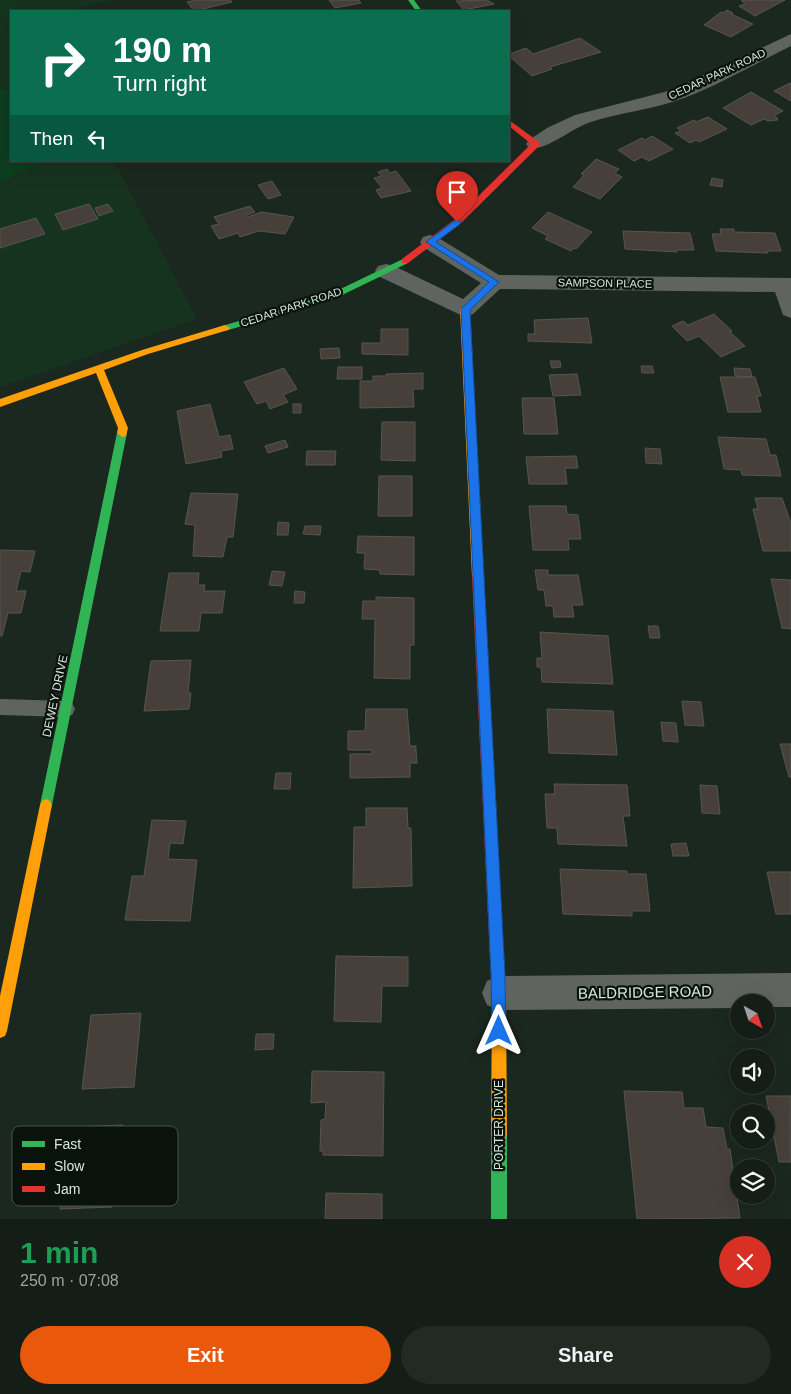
<!DOCTYPE html>
<meta charset="utf-8">
<style>
body{margin:0;font-family:Helvetica,sans-serif;background:#212b24;color:#f1f3f6;height:100vh;display:flex;flex-direction:column;font-size:19px;white-space:nowrap}
*{box-sizing:border-box;margin:0}
p{font-size:16px;color:#9da2a1}
.icon{flex:none;width:28px;height:28px;fill:none;stroke:currentColor;stroke-width:2;stroke-linecap:round;stroke-linejoin:round}
.map{position:relative;height:1219px;overflow:hidden}
.details{display:flex;flex-direction:column;background:#141e17;flex:1}
.details>*{flex:none}
.hud{position:absolute;left:10px;top:10px;width:500px;height:152px;border-radius:0px;box-shadow:0 5px 20px #0002,0 0 0 1px #333c36;background:#0b6e4f;color:#fff;overflow:hidden}
.needle{width:32px;rotate:140deg}
.controls{position:absolute;left:730px;top:994px;display:grid;gap:10px}
.controls a{display:grid;place-items:center;width:45px;height:45px;border-radius:50%;background:#141e17;box-shadow:0 5px 20px #0002,0 0 0 1px #333c36;font-size:25px}
.pin{position:absolute;display:grid;place-items:center;width:42px;height:42px;color:#fff;margin:-51px -21px;border-radius:50% 50% 50% 0;rotate:-45deg;box-shadow:0 0 5px #0007}
.pin .icon{rotate:45deg}
.me{position:absolute;width:55px;margin:-28px;rotate:0deg;stroke-linejoin:round;filter:drop-shadow(0 0 4px #0008)}
.turn{display:flex;align-items:center;gap:18px;height:105px;padding:0 20px;font-size:22px}
.turn .icon{width:65px;height:65px;stroke-width:2.5}
.turn b{display:block;font-size:35px;line-height:42px}
.then{display:flex;align-items:center;height:48px;padding:0 20px;background:#0003;gap:10px;font-size:19px}
.round{display:grid;place-items:center;flex:none;width:52px;height:52px;border-radius:26px;background:#212b24}
.headline{display:flex;align-items:center;justify-content:space-between;height:85px;padding:0 20px}
h1{font-size:30px;font-weight:700;line-height:38px;color:#1e9e55}
.primary-button{display:flex;gap:10px;margin-top:auto;padding:10px 20px}
.primary-button a{flex:1;height:58px;border-radius:30px;background:#ea580c;color:#fff;font-size:20px;font-weight:700;line-height:58px;text-align:center}
.primary-button a+a{background:#212b24;color:#f1f3f6}
.map>svg:first-child{display:block}
</style>
<div class="map">
<svg width="791" height="1219" viewBox="0 0 791 1219">
<rect width="100%" height="100%" fill="#1b281f"/>
<path fill="#16331f" d="M0 0H111L66 11H11V161H114L197 319 0 387Z"/>
<path fill="#0d3d1f" d="M0 90H11V161H43L0 183Z"/>
<path fill="#47403a" stroke="#565550" d="M196 0H230L232 2 194 11 187 2Z
M329 0H359L361 3 335 8Z
M487 0 494 4 464 10 456 1Z
M785 0 755 16 739 6 745 4 741 0Z
M727 10 733 13 731 14 753 24 731 37 704 25 721 12 723 13Z
M580 38 601 52 550 67 552 69 532 76 509 56V54L526 48 533 54Z
M791 83V101L774 91 786 85Z
M751 92 783 111 775 115 778 120 768 121 764 119 751 125 723 108Z
M708 117 727 129 699 142 696 140 690 143 675 133 681 131 677 128 694 120 696 122Z
M652 136 673 149 649 161 642 157 634 161 618 150 642 138 645 140Z
M596 159 619 169 615 173 622 177 600 199 573 187 584 175 581 174Z
M387 169 390 173 396 171 411 191 381 198 376 190 382 188 374 178 381 176 378 172Z
M712 178 723 180 722 187 710 185Z
M272 181 281 195 268 199 258 185Z
M89 204 98 219 63 230 55 214Z
M108 204 113 211 99 216 95 208Z
M250 206 255 212 246 215 247 217 262 212 294 217 285 234 259 231 240 237 238 233 219 239 211 226 219 224 214 217Z
M548 212 592 232 576 249 574 248 571 251 545 239 548 236 532 228Z
M36 218 45 234 0 248V229Z
M720 229H734V232L775 233 781 251H767L768 253H765L716 251 712 234H721Z
M623 231 690 233 694 250H676L677 252 625 249Z
M714 314 732 331 730 332 745 346 721 357 699 336 687 341 672 326 683 321 688 325Z
M588 318 592 343 528 341V334H535L534 320Z
M381 329H408V355L362 354V343H381Z
M339 348 340 358 321 359 320 349Z
M550 361H560L561 367 552 368Z
M641 366H652L654 373H642Z
M338 367H362V379H337Z
M284 368 297 389 283 395 288 402 270 409 266 401 257 404 244 382Z
M734 368 750 369 752 377 735 376Z
M423 373V389H413L414 407 360 408V381H373V376H386V374Z
M577 374 581 395 553 396 549 375Z
M720 377H755L761 396H757L761 412H728Z
M522 398H554L558 434H524Z
M210 404 219 437 230 435 233 449 221 451 222 457 186 464 177 411Z
M293 404H301V413H293Z
M382 422H415V461L381 460Z
M718 437 766 439 770 455H776L781 476 742 475 741 470 724 469Z
M285 440 288 447 268 453 265 446Z
M645 448 660 449 662 464 646 463Z
M307 451H336L335 465H306Z
M576 456 578 468H565L567 484H529L526 457Z
M379 476H412V516H378Z
M191 493 238 494 233 537H227L223 557 193 556 195 525 185 524Z
M755 498H782L791 523V551H763L753 509H758Z
M529 506H566L567 514 578 515 581 539H568L569 550H533Z
M278 522 289 523 288 535H277Z
M305 526H321L320 535 303 534Z
M358 536 414 537V575L380 574V570L364 569 365 553H357Z
M0 550 35 551 30 572 21 571 16 591H26L21 613H8L2 636H0Z
M535 570H548V575H578L583 605H572L574 617H554L553 606H546L544 590H538Z
M272 571 285 572 282 586 269 585Z
M169 573H199L198 585H205L204 591H225L222 613H201L199 631H160Z
M771 579 791 580V629L782 628Z
M295 591 305 592 304 603H294Z
M376 597 414 598V645H410V679L374 678 375 619H362L363 601H376Z
M648 626H658L660 638H650Z
M540 632 608 636 613 684 542 682 541 667H537V658H542Z
M191 660 188 693H191L189 709 144 711 151 661Z
M682 701 701 702 704 726 685 725Z
M366 709H407L410 746H416V750L417 763H410V777L350 778V754H372V750H348V731H365Z
M547 709 613 711 617 755 549 753Z
M661 722 676 723 678 742 663 741Z
M780 744H791V777H789Z
M276 773H291L290 789H274Z
M554 784 627 785 630 816H623L627 846 558 844 557 828H547L545 794H555Z
M700 785 717 786 720 814 702 813Z
M366 808H407L408 828H411L412 886 353 888 354 827H366Z
M152 820 186 821 183 844 170 843 168 859 197 860 190 921 125 920 132 876H144Z
M686 843 689 856H673L671 844Z
M560 869 627 871V874H646L650 911H632V916L563 914Z
M767 872H791V914H776Z
M336 956 408 957V986H382L381 1022 334 1021Z
M141 1013 134 1087 82 1089 91 1015Z
M256 1034H274L273 1049 255 1050Z
M312 1071 384 1072 383 1156 323 1155V1151H320L321 1120 325 1119 326 1102 311 1103Z
M624 1091 682 1092 684 1108H703L706 1127 723 1128 727 1149H730L740 1218 637 1219Z
M766 1096H791V1162H779Z
M123 1125 119 1161 146 1160 142 1201 113 1202 112 1207 60 1209 71 1127Z
M326 1193 382 1194V1219H325Z"/>
<g fill="none" stroke-linecap="round" stroke-linejoin="round">
<path fill="#5f6460" fill-rule="evenodd" d="M0 699 66 701 72 703 75 709 72 715 66 717 0 715Z"/>
<path fill="#5f6460" fill-rule="evenodd" d="M791 34V46C756 63 721 84 684 98 653 110 619 112 588 123 571 129 544 152 529 148L526 144 529 140 547 128 575 115 672 90Z
M430 235 437 237 499 275 791 278V318L783 315 775 292 500 289 473 314 465 317 378 276 375 271 378 266 386 264 394 266 463 299 481 283 423 247 420 242 423 237Z
M791 973V1007H766V1002H739V1008L499 1010 487 1005 482 993 487 981 499 976Z"/>
<path fill="#30b455" fill-rule="evenodd" d="M408 0H414L422 11H416Z
M405 258 408 259V263L336 298 225 331 220 328 222 326 330 294Z
M122 429 127 433 52 805 50 809 46 811 42 809 40 805 117 433Z
M499 1127 504 1130 507 1135V1219H491V1135L494 1130Z"/>
<path fill="#ff9f0a" fill-rule="evenodd" d="M465 306 470 309 484 576 482 579H474L472 576 460 309Z
M225 325 230 328 228 330 148 354 104 370 128 428 126 436 122 437 117 433 118 428 96 373 0 407V399L142 350Z
M46 799 50 801 52 805 7 1031 5 1036 0 1038V996L40 805 42 801Z
M496 931 501 933 503 938 506 993 507 1135 504 1140 499 1143 494 1140 491 1135 492 993 489 938 491 933Z"/>
<path fill="#e5322d" fill-rule="evenodd" d="M509 120 539 142V146L460 224 408 263H402V259L454 220 531 144 509 126Z
M478 571 482 573 484 576 503 938 501 943 496 945 491 943 489 938 472 576 474 573Z"/>
</g>
<path fill="#1a73e8" stroke="#114b97" d="M457 219 461 222 460 224 436 242 499 282 470 310 505 974 506 1031 504 1036 499 1038 494 1036 492 1031 491 974 461 309 489 282 426 242Z"/>
<g text-anchor="middle" dominant-baseline="central" stroke-width="4.5" stroke-linejoin="round" paint-order="stroke">
<g font-size="11" fill="#d8e7db" stroke="#09130b">
<text transform="translate(717 74) rotate(-25)">CEDAR PARK ROAD</text>
<text transform="translate(605 283) rotate(1)">SAMPSON PLACE</text>
<text transform="translate(291 307) rotate(-18)">CEDAR PARK ROAD</text>
</g>
<g font-size="12" fill="#d8e7db" stroke="#09130b">
<text transform="translate(55 696) rotate(-78)">DEWEY DRIVE</text>
<text transform="translate(499 1125) rotate(-90)">PORTER DRIVE</text>
</g>
<g font-size="15" fill="#d8e7db" stroke="#09130b">
<text transform="translate(645 992) rotate(-1)">BALDRIDGE ROAD</text>
</g>
</g>
<rect x="12" y="1126" width="166" height="80" rx="8" fill="#09130b" stroke="#475349" stroke-width="1"/>
<rect x="22" y="1141" width="23" height="6" fill="#30b455"/>
<rect x="22" y="1163" width="23" height="7" fill="#ff9f0a"/>
<rect x="22" y="1186" width="23" height="6" fill="#e5322d"/>
<g font-size="14" fill="#d8e7db">
<text x="54" y="1149">Fast</text>
<text x="54" y="1171">Slow</text>
<text x="54" y="1194">Jam</text>
</g>
</svg>
<div class="controls">
<a><svg class="needle" viewBox="-14 -14 28 28"><path d="M0-13l5 13h-10z" fill="#e53935"/><path d="M0 13l5-13h-10z" fill="#9da2a1"/></svg></a>
<a><svg class="icon" aria-label="sound" viewBox="0 0 24 24"><path d="M4 9h4l5-4v14l-5-4H4zM17 9q2 3 0 6"/></svg></a>
<a><svg class="icon" aria-label="search" viewBox="0 0 24 24"><circle cx="10" cy="10" r="6"/><path d="M15 15l6 6"/></svg></a>
<a><svg class="icon" aria-label="layers" viewBox="0 0 24 24"><path d="M12 4l9 5-9 5-9-5zM3 14l9 5 9-5"/></svg></a>
</div>
<div class="pin" style="left:457px;top:222px;background:#d93025"><svg class="icon" aria-label="arrive" viewBox="0 0 24 24"><path d="M6 21V4h12l-3 4 3 4H6"/></svg></div>
<svg class="me" style="left:499px;top:1031px" viewBox="-20 -20 40 40"><path d="M0-17L14 15 0 8-14 15z" fill="#1a73e8" stroke="#fff" stroke-width="4"/></svg>
<div class="hud">
<div class="turn"><svg class="icon" aria-label="right" viewBox="0 0 24 24"><path d="M7 20v-9h11M14 6l5 5-5 5"/></svg><div><b>190 m</b>Turn right</div></div>
<div class="then">Then<svg class="icon" aria-label="left" viewBox="0 0 24 24"><path d="M17 20v-9H6M10 6l-5 5 5 5"/></svg></div>
</div>
</div>
<section class="details">
<div class="headline"><div><h1>1 min</h1><p>250 m · 07:08</p></div><a class="round" style="background:#d93025;color:#fff"><svg class="icon" aria-label="close" viewBox="0 0 24 24"><path d="M6 6l12 12M18 6L6 18"/></svg></a></div>
<div class="primary-button"><a>Exit</a><a>Share</a></div>
</section>
